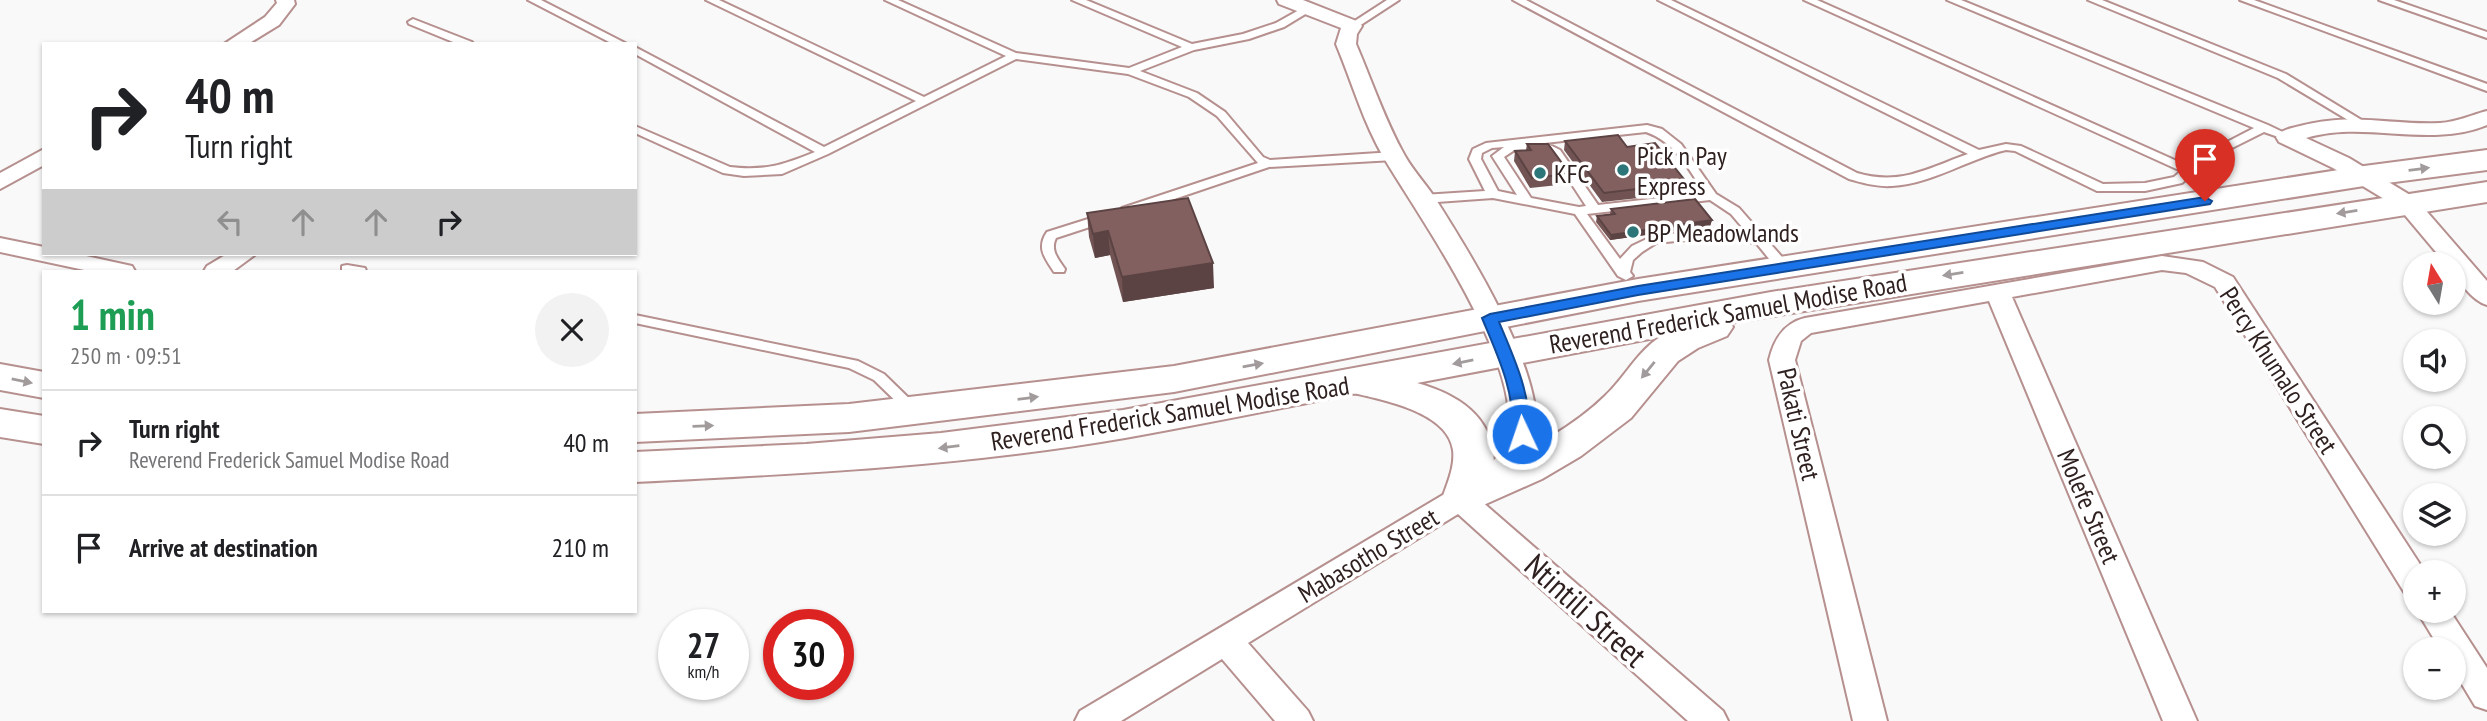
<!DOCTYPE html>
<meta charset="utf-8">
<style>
body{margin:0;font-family:"PT Sans Narrow",sans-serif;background:#f2f2f2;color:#202124;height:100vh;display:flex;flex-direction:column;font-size:26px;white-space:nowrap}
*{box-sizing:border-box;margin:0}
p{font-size:23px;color:#757577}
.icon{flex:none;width:38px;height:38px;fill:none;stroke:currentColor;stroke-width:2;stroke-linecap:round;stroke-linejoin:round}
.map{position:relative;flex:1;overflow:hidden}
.side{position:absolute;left:42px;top:270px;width:595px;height:343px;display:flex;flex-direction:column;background:#fff;border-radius:0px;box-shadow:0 2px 5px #0004}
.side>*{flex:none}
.banner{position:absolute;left:42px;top:42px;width:595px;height:214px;border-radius:0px;box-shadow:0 2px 5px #0004;background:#fff;color:#202124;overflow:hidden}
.needle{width:46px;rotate:349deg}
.buttons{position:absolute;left:2403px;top:252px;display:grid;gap:14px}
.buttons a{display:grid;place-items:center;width:63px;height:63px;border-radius:50%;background:#fff;box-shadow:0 2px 5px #0004;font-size:35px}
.speed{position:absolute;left:658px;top:609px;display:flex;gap:14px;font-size:35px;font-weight:700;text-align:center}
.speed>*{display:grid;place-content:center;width:91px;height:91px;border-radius:50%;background:#fff;box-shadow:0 2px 5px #0004;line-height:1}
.speed small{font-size:18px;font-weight:400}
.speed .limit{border:10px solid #d22;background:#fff;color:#111}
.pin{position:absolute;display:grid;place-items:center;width:60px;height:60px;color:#fff;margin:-72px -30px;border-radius:50% 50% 50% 0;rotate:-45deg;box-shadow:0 0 7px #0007}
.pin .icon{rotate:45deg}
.me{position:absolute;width:77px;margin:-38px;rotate:357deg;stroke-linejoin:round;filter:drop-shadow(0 0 5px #0008)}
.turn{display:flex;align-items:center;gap:24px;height:147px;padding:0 28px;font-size:32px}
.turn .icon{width:91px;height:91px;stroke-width:2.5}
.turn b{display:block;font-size:49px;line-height:60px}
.lanes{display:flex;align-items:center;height:66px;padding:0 28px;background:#0003;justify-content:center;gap:35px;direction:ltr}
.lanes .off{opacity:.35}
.round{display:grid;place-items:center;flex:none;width:74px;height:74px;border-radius:37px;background:#f2f2f2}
.overview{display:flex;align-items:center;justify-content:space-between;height:119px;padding:0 28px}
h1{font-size:42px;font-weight:800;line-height:52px;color:#1e9e55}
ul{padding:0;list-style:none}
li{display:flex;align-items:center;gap:21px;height:105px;padding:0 28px;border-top:2px solid #e0e0e0}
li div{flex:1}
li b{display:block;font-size:26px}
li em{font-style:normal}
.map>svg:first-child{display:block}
</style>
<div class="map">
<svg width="2487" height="721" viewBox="0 0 2487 721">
<rect width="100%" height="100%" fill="#f9f9f9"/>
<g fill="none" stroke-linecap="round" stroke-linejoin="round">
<defs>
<path id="lane" d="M528 0H541L627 44H613Z
M706 0H719L924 97 1006 56 885 0H898L1016 53 1129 68 1182 47 1072 0H1086L1192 44 1243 34 1276 23 1308 5 1312 6V10L1284 27 1249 39 1194 50 1140 71 1197 93 1225 112 1263 157 1270 160 1394 152 1400 156 1394 160 1269 167 1130 214H1122L1120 211 1122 208 1258 163 1217 116 1189 97 1128 74 1016 59 828 154 782 174 744 176 723 173 635 133V126L730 167C765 171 783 165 815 152L635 54V47L824 147 916 101Z
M1387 0H1399L1356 28 1347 26Z
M1513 0H1526L1857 173C1901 186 1928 168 1968 154L1658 0H1671L1979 150 2006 144 2021 146 2103 184 2145 183 2174 177 2181 171 1804 0H1817L2188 166 2200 156 2254 128 1947 0H1961L2268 125 2293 137 2287 140 2264 132 2208 160 2182 183 2145 191H2097L2015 151 2006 150C1968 159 1932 184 1892 186 1877 187 1863 183 1849 179Z
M2088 0H2102L2286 74 2368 124 2366 126H2358L2278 78Z
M2240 0H2254L2487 84V91Z
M2379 0H2394L2487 32V38Z
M413 19 472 42 473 44H458L409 24 408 22Z
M1647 125 1662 129 1681 144 1716 194 1739 208 1789 265 1790 268 1789 271H1779L1757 244 1727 236 1656 243 1642 252 1633 260 1630 272 1633 276 1626 280 1618 276 1575 214 1493 198 1423 203 1417 199 1423 195 1485 191 1469 159 1473 149 1486 143ZM1646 132C1675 142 1689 169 1704 193L1598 205 1560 150 1550 145H1526ZM1504 147 1492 156 1517 195 1498 191 1481 159 1482 153 1492 148ZM1513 151H1547L1552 154 1586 206 1579 207 1531 198 1504 157ZM1710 200 1731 214 1748 234 1727 228 1653 236 1632 246 1620 259 1587 214Z
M1104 214 1110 218 1108 221 1056 238C1050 250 1058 259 1065 269L1064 272H1054C1045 258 1036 248 1047 232Z
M347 265 365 268 366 271H342V266Z
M635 315 858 361 884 374 921 410 919 414H909L874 380 849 368 635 323Z"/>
<path id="street" d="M276 0H294L295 4 279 25 248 44H224L265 17 277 3Z
M1277 0H1303L1359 22 1362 26 1357 34 1356 44C1372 81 1385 121 1405 156 1413 170 1424 182 1433 195 1467 248 1547 375 1535 437 1529 466 1503 484 1480 500L1723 711 1728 721H1688L1458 514 1248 643 1308 711 1313 721H1275L1222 659 1121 721H1075L1080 711 1468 480C1480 471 1496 462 1503 448 1537 381 1418 216 1384 158 1363 122 1352 82 1336 44L1341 28 1279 4Z
M2487 111V125C2428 149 2366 120 2306 138L2349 158 2415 198 2487 281V305C2473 301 2454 279 2454 264H2446L2399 208 2333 168 2279 142 2276 137C2281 130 2291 128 2300 126 2352 112 2389 125 2440 123 2457 122 2471 115 2487 111Z
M44 149V165L0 189V173Z
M0 238 44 247V254H77L132 266 135 271H89L0 252Z
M227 254H256L233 271H204L207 266Z
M2162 256 2203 262 2233 277 2425 572H2415V595L2404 592 2215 287 2186 273 2162 270 2012 297 2197 721H2163L1989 301 1811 333 1801 341 1795 360 1887 721H1853L1769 360C1774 339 1784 323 1805 318Z
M2417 611H2450L2487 668V710L2475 706 2454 671V649H2440Z"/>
<path id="secondary" d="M2487 150V170L2364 186 1638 301 1174 392 849 432 635 442V414L849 404 1174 366 1638 279 2364 166Z
M2487 182V202L1730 323 1733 327 1727 336 1698 348 1678 361 1631 418 1581 456 1542 479 1479 507 1464 512 1449 507 1443 496C1448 481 1455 466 1453 450 1448 413 1387 401 1358 394 1348 392 1319 401 1307 403 1246 415 1186 427 1125 438 963 466 799 474 635 482V452L806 444 941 433 1123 410 1771 292ZM1660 337C1637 352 1625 377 1605 396 1573 427 1533 448 1494 466 1495 418 1460 395 1417 383Z
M0 364 44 372V398L0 390Z
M0 409 44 416V444L0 437Z"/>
</defs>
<use href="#lane" stroke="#b6908f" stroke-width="4"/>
<use href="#street" stroke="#b6908f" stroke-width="4"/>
<use href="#secondary" stroke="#b6908f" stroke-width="4"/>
<use href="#lane" fill="#fff" fill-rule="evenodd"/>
<use href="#street" fill="#fff" fill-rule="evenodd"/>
<use href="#secondary" fill="#fff" fill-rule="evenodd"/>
</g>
<path fill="#715353" d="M1565 141 1627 147 1687 183 1685 193 1602 202 1564 150Z
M1527 144 1570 174 1568 184 1530 188 1514 161 1515 151 1526 150Z
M1611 209 1712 220 1710 226 1610 240 1596 222 1597 216 1610 214Z
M1087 213 1214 288 1123 302 1110 255 1095 258 1089 237Z"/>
<path fill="#5c4343" d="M1712 220 1710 226 1610 240 1611 235Z
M1108 231 1110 255 1095 258 1093 234Z
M1213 263 1214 288 1123 302 1122 277Z"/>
<path fill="#836060" stroke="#5c4343" stroke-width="2" d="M1618 135 1627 147 1655 143 1687 183 1604 193 1565 141Z
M1527 144H1548L1570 174 1532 178 1515 151 1531 150Z
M1188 198 1213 263 1122 277 1108 231 1093 234 1087 213Z
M1695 199 1712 220 1611 235 1597 216 1615 214 1611 209Z"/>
<defs><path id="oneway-solid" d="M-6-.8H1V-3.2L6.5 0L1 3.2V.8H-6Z" transform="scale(1.75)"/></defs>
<g fill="#a29b9b">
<use href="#oneway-solid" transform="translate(2419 169) rotate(-7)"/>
<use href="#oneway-solid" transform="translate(2347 212) rotate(171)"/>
<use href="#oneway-solid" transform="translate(1953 274) rotate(171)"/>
<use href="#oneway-solid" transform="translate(1463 362) rotate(169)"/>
<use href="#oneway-solid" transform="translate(1253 365) rotate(-10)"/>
<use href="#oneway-solid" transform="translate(1648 370) rotate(129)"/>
<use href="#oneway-solid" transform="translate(22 381) rotate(11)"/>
<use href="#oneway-solid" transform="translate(1028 398) rotate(-7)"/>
<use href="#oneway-solid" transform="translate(703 426) rotate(-2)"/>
<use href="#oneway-solid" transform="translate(949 447) rotate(173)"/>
</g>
<path fill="#1a73e8" stroke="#114b97" stroke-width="2" d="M2205 197 2212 201 2210 204 1638 295 1499 322C1515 360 1530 392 1530 434L1522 440 1513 434C1514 389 1499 359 1482 318L1490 314 1638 286Z"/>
<g fill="#2c7679" stroke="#fff" stroke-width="2.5">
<circle cx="1623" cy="170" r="7"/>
<circle cx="1540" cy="173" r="7"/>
<circle cx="1633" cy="232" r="7"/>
</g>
<g text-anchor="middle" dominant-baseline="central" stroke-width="7" stroke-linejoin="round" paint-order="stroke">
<g font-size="26" fill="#302121" stroke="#fff" text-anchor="start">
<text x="1637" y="155">Pick n Pay<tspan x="1637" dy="30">Express</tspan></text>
<text x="1554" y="173">KFC</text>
<text x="1647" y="232">BP Meadowlands</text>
</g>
<g font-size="26" fill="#302121" stroke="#fff">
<text transform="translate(1728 313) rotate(-10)">Reverend Frederick Samuel Modise Road</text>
<text transform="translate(2279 370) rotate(57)">Percy Khumalo Street</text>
<text transform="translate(1170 413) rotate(-9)">Reverend Frederick Samuel Modise Road</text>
<text transform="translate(1799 424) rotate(77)">Pakati Street</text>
<text transform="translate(2089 506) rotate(67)">Molefe Street</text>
<text transform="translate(1368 555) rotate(-31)">Mabasotho Street</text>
</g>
<g font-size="32" fill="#302121" stroke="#fff">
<text transform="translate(1586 610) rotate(42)">Ntintili Street</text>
</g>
</g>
</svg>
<div class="buttons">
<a><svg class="needle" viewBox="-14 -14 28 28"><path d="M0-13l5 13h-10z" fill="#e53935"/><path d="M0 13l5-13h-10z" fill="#757577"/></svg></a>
<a><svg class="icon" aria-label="sound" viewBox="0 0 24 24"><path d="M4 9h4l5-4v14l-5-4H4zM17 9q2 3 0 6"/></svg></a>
<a><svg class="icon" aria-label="search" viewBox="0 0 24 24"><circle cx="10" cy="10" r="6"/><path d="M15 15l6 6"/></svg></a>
<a><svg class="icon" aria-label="layers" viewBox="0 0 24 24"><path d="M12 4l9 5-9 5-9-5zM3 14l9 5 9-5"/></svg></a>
<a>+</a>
<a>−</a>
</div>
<div class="speed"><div>27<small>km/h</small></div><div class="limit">30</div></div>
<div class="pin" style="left:2205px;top:201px;background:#d93025"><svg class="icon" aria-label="arrive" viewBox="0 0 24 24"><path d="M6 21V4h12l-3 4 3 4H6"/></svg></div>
<svg class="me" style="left:1522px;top:434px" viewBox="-20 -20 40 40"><circle r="17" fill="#1a73e8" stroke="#fff" stroke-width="3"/><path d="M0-11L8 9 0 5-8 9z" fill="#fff"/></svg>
<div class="banner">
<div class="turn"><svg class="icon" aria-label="right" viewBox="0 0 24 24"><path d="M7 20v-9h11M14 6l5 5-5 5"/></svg><div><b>40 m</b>Turn right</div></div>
<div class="lanes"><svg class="icon off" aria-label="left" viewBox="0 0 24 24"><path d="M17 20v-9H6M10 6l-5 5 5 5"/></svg><svg class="icon off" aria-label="ahead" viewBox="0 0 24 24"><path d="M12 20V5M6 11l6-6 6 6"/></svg><svg class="icon off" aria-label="ahead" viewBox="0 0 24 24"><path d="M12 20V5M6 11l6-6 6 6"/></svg><svg class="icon" aria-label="right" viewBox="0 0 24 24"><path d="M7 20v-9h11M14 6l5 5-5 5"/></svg></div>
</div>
<section class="side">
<div class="overview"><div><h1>1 min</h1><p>250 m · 09:51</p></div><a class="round"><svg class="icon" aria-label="close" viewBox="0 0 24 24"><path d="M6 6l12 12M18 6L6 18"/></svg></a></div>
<ul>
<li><svg class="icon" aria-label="right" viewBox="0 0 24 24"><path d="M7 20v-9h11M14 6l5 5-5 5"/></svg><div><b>Turn right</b><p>Reverend Frederick Samuel Modise Road</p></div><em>40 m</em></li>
<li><svg class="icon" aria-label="arrive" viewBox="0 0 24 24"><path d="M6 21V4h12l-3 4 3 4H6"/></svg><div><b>Arrive at destination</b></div><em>210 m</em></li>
</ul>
</section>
</div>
